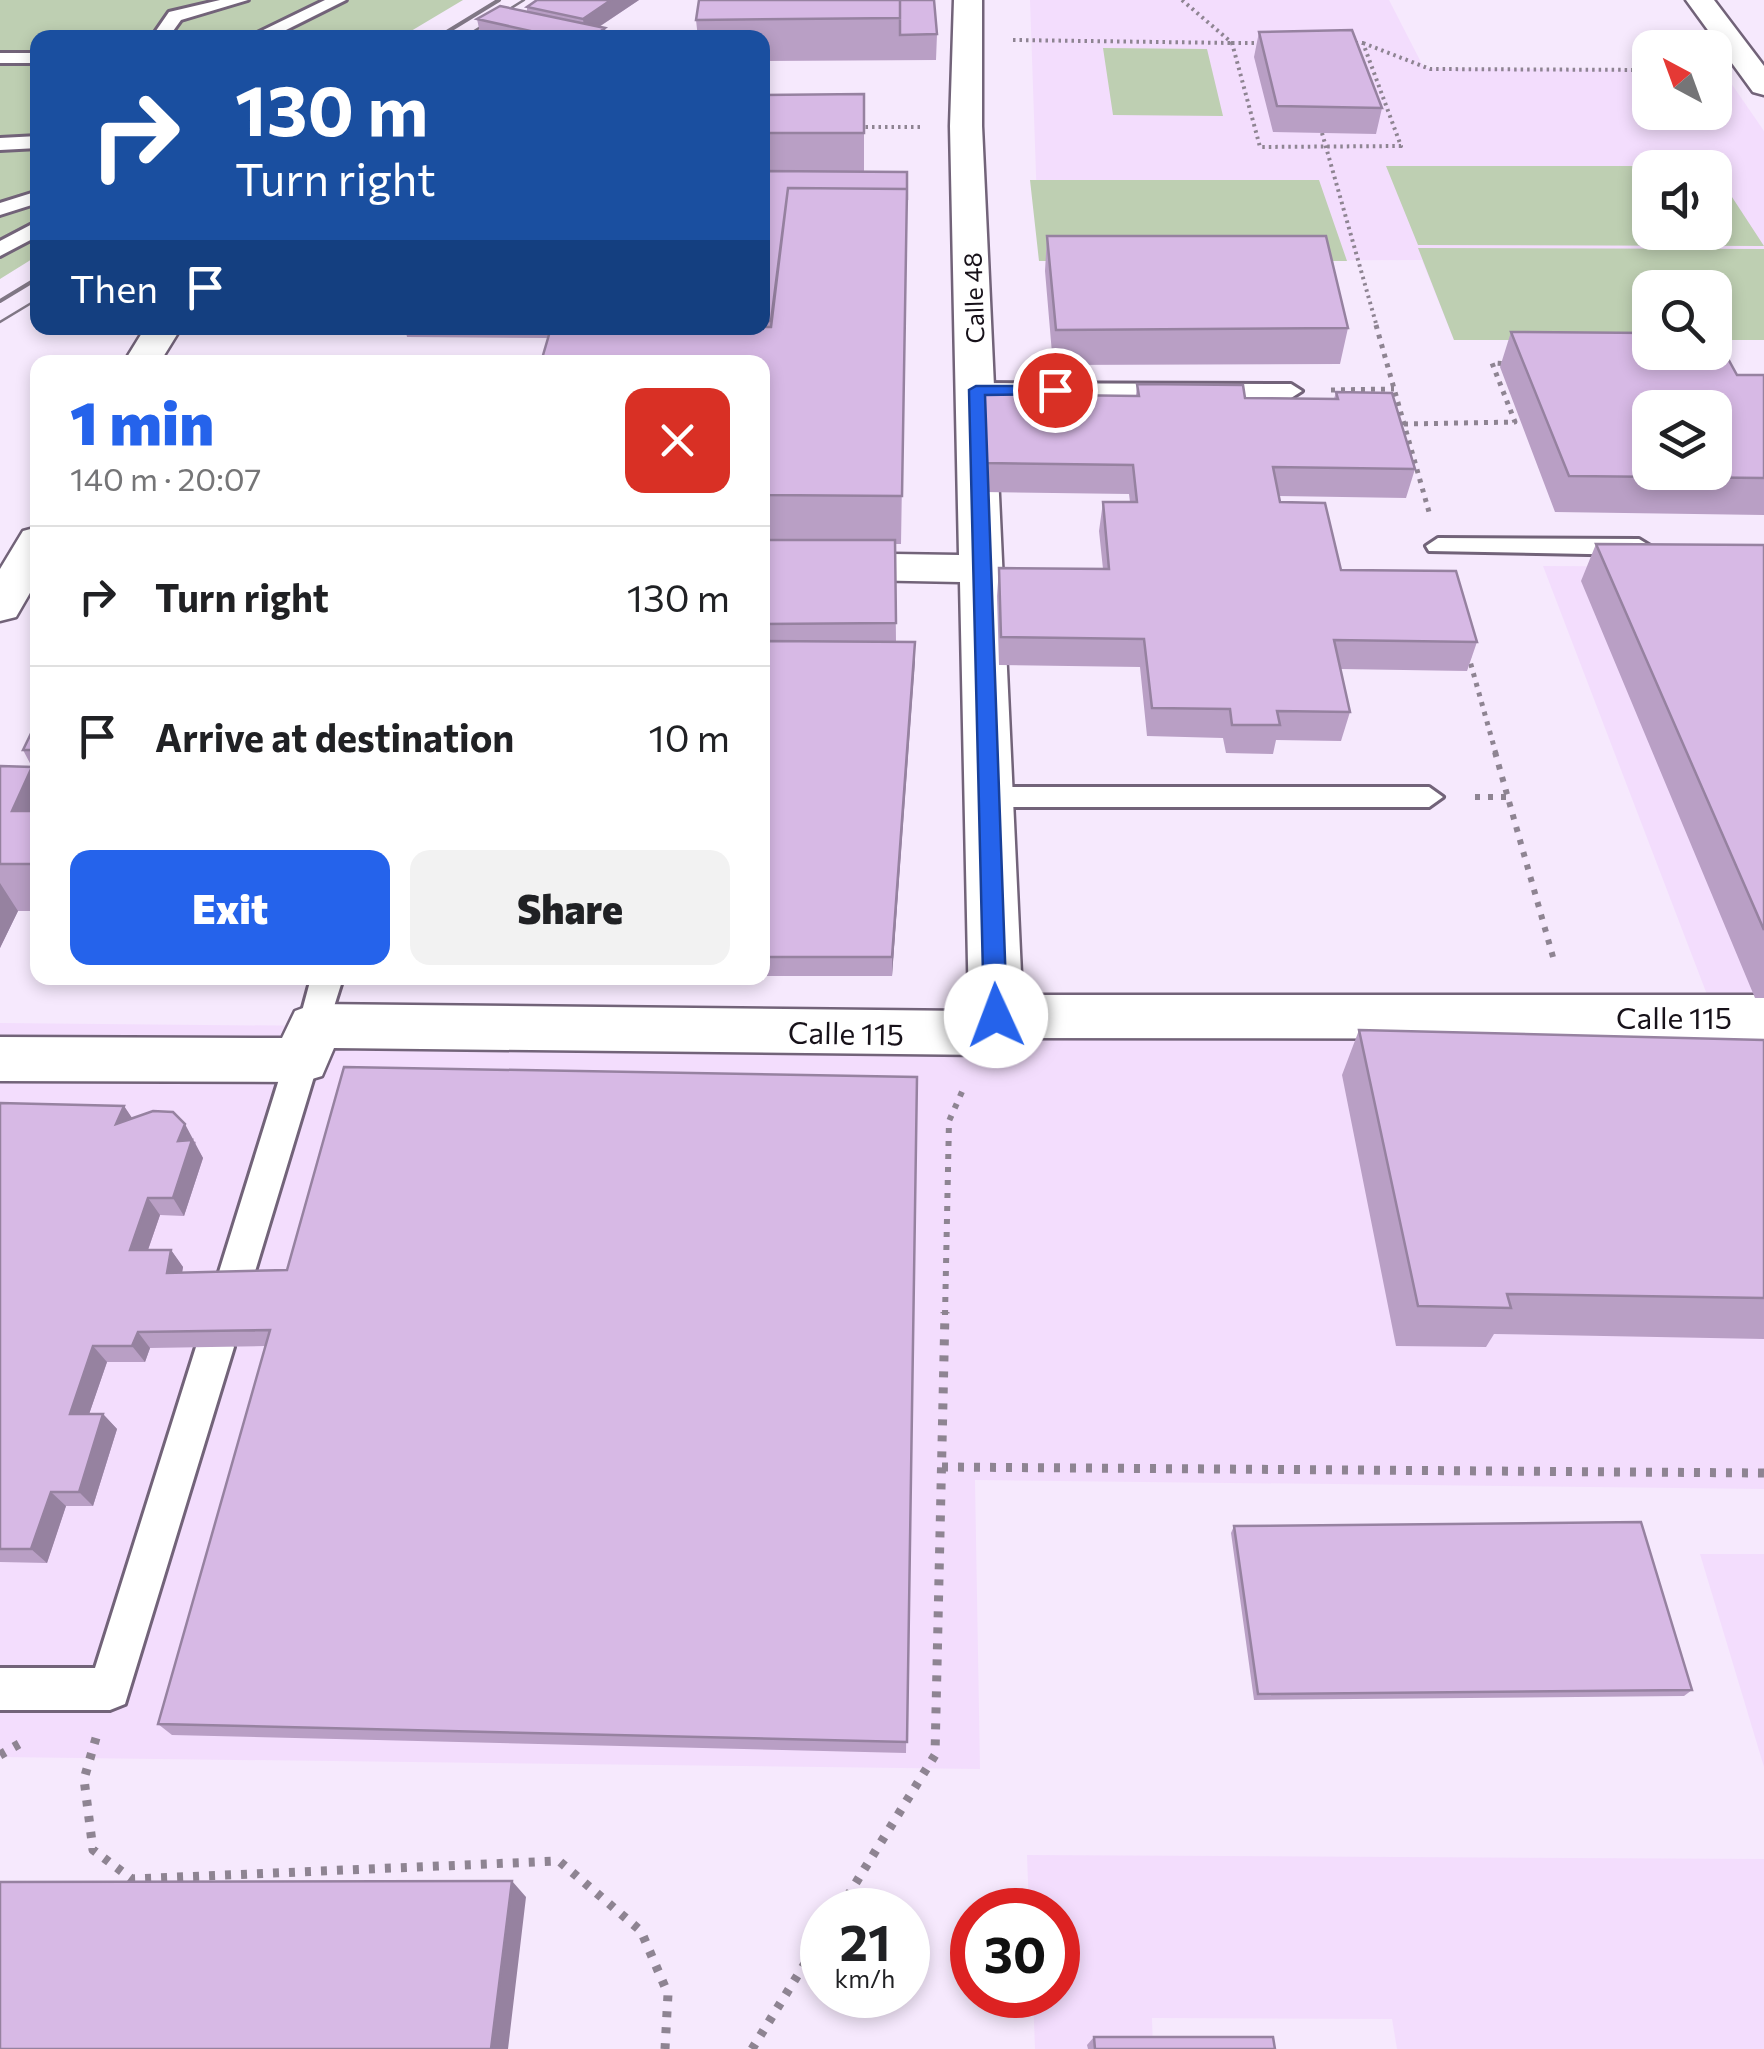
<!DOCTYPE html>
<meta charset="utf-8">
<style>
body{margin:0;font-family:Commissioner,sans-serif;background:#f2f2f2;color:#202124;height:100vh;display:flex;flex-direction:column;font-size:38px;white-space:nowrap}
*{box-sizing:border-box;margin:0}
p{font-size:32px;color:#757577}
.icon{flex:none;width:55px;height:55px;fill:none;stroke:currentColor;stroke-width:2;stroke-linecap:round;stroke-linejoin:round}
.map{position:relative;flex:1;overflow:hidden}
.panel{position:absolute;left:30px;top:355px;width:740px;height:630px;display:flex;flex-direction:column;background:#fff;border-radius:20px;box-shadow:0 5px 15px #0003}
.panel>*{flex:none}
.guide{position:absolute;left:30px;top:30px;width:740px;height:305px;border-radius:20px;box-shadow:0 5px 15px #0003;background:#1a4fa0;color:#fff;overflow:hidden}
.needle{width:65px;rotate:319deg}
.controls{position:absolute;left:1632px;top:30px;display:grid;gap:20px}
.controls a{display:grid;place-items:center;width:100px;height:100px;border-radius:20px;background:#fff;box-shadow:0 5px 15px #0003;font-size:50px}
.speed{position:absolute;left:800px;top:1888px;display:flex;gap:20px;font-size:50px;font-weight:700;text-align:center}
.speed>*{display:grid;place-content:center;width:130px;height:130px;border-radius:50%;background:#fff;box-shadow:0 5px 15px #0003;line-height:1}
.speed small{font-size:25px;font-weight:400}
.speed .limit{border:15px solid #d22;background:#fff;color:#111}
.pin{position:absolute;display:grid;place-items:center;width:85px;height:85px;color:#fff;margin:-42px;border:5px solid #fff;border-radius:50%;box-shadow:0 2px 10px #0007}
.me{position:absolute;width:110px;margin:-55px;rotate:358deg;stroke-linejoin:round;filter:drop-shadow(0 0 8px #0008)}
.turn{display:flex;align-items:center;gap:35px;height:210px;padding:0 40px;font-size:45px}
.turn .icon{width:130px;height:130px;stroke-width:2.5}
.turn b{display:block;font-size:70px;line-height:85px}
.then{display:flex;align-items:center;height:95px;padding:0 40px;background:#0003;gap:20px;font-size:38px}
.round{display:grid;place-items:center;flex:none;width:105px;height:105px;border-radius:20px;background:#f2f2f2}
.head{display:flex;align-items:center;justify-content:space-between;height:170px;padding:0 40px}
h1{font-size:60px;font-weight:800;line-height:75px;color:#2563eb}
.action{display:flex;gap:20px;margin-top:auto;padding:20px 40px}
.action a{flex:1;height:115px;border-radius:20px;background:#2563eb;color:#fff;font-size:40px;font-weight:800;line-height:115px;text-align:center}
.action a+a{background:#f2f2f2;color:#202124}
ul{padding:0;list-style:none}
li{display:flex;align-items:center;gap:30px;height:140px;padding:0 40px;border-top:2px solid #e0e0e0}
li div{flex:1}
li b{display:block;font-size:38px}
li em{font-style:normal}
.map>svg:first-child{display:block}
</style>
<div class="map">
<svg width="1764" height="2049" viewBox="0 0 1764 2049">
<rect width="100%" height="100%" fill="#f6e9fd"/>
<path fill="#f3ddfd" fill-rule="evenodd" d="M1030 0H1389L1424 68 1650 70V112H1715V70H1722L1764 131V340L1715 288H1650L1454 340 1422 260 1039 261ZM1650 168H1715V232H1650Z
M1543 566 1764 567V1489L975 1480 980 1769 0 1757V1023L1724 1039Z
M1700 1554H1764V1767Z
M1027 1855 1764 1859V2049H1397L1392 2019 1152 2018 1153 2049H1035L1033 1995H1058V1910H1029Z"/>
<path fill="#becfb2" d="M0 0H463L401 37 38 38 37 256 0 279Z
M1103 48 1207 49 1223 116 1113 115Z
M1386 166H1712L1650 168V232H1715V171L1764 246 1418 245Z
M1030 180H1319L1347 261H1039Z
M1418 248 1764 249V340H1715V288H1650V340H1454Z"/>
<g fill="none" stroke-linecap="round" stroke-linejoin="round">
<defs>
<path id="service" d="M220 0H248L181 20 168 38H151L169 12Z
M325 0H346L270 38H247Z
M0 53H38V63H0Z
M38 136V148L0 150V138Z
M38 191V203L0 215V203Z
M38 221V236L0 256V241Z
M976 383 1291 384 1302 391 1291 398 968 395 965 390Z
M1438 538 1639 539 1652 547 1639 555 1429 551 1426 546Z
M986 787H1429L1443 797 1429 807H986L972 797Z
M311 978H343L325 1035 314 1039 303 1035 298 1026Z
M302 1047 314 1051 319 1060 250 1288 245 1300 232 1304 219 1300 214 1288 285 1060 290 1051Z
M215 1330 228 1335 234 1347 125 1704 110 1710H0V1668H95L196 1347 202 1335Z"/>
<path id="minor" d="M954 0H982V126L1022 995H1764V1039L1013 1038 1008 1048 988 1055 334 1048 322 1076 302 1082 0 1081V1037L282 1038 295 1011 314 1004 969 1011 960 582 762 578V552L959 555 950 126Z
M1686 0H1714L1764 66V95L1753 92Z
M145 328H181L160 362H124Z
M38 527V579L16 617 0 621V569L23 531Z"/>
</defs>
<use href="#service" stroke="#726379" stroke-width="6"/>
<use href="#minor" stroke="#726379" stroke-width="5"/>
<path stroke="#8e8492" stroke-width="4" stroke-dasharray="2.5 4" stroke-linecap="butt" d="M1182 0 1231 42
M1013 40 1232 43
M1232 43H1363L1401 146 1260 147Z
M1363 43 1430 69 1650 70
M859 127H921
M1322 133 1377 327"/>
<path stroke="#8e8492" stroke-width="5" stroke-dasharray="4 6" stroke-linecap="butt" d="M1376 325 1429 512
M1331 390 1394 389
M1404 424 1515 422 1492 363 1508 364
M1468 654 1496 754"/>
<path stroke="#8e8492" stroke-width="6" stroke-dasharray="5 8" stroke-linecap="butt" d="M1495 752 1555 964
M1475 797H1508
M945 1315 949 1121 965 1085"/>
<path stroke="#8e8492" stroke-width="9" stroke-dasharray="6 10" stroke-linecap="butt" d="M942 1467 1764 1473
M96 1738 84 1779 93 1850 132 1879 559 1861 641 1931 668 1994 665 2049
M0 1755 19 1744
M839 1910 935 1755 945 1312
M752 2049 822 1936"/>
<use href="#service" fill="#fff" fill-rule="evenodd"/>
<use href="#minor" fill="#fff" fill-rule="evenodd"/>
<path stroke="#807785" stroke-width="2.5" d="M463 38 524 0
M0 322 38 299"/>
<path stroke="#807785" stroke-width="4" d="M437 38 499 0
M0 301 38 278"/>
</g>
<path fill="#b99fc5" d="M639 0 599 27 605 28 606 38H481L477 19 527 12V7Z
M934 0 937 34 936 60 762 61V38H698L696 20Z
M1259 32 1382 108 1376 134 1273 132 1254 57Z
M864 94V172H907L901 544H895L896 642H915L892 976H762V362L548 338 407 337 405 328H762V95Z
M1047 236 1348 328 1340 364 1053 365 1045 271Z
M1511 332 1737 375H1764V515L1555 512 1500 367Z
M1137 384 1245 398 1334 399 1336 392 1415 469 1406 498 1279 496 1280 502 1341 570 1477 642 1467 671 1340 669 1350 712 1341 741 1276 740 1273 754 1226 753 1223 738 1147 736 1140 667 999 665 997 596 999 568 1103 569 1099 531 1103 502H1130L1129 494 983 492 981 422 983 394 1136 396Z
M1596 544 1764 545V998H1755L1581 581Z
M38 719V911H18L0 948V766L32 767 23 750Z
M1359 1030 1764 1040V1339L1494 1334 1486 1347 1396 1346 1342 1075Z
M917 1077 906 1753 172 1735 158 1724 265 1346 150 1348 145 1362H107L89 1414H103L117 1429 93 1506H66L47 1563 0 1562V1103L124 1106 132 1118 196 1142 195 1145 203 1158 184 1216 160 1215 148 1250H171L183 1267 182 1273 287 1270Z
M1234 1526 1692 1690 1684 1696 1254 1700 1231 1533Z
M1094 2037 1275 2049H1088L1087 2045Z"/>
<path fill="#9682a0" d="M611 0H639L585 36 583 19Z
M605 28 606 38H591Z
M915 642V662L892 976V957Z
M32 767 38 776V855L12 811Z
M0 883 18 911 0 948Z
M124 1106 136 1124H116Z
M185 1124 203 1158 184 1216 173 1198 178 1141Z
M148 1198 160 1215 142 1267 130 1250Z
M171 1250 183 1267 179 1290 167 1273Z
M138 1332 150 1348 145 1362 132 1346Z
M93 1346 107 1362 84 1429 70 1414Z
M103 1414 117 1429 93 1506 79 1492Z
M51 1492 66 1506 47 1563 31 1549Z
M512 1881 526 1897 508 2049H491Z"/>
<path fill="#d7b9e5" stroke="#9682a0" stroke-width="2.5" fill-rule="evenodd" d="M537 0H611L583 19 527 7Z
M699 0H900V18L696 20Z
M900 0H934L937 34 900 35Z
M500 6 605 28 591 38H562L477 19Z
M1352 30 1382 108 1277 106 1259 32Z
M864 94V133H762V95Z
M762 171 907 172V200V189L788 188 771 321H762Z
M788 188 907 189 902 496 762 495V362H541L551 328 771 327Z
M1047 236H1326L1348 328 1056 330Z
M1511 332 1650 333V352H1715V335L1737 375H1764V478L1569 476ZM1650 408H1715V472H1650Z
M208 359 454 360 453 362H206Z
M1137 384 1243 385 1245 398 1338 399 1336 392 1392 393 1415 469 1273 467 1280 502 1325 503 1341 570 1456 571 1477 642 1334 640 1350 712 1277 711 1280 725H1232L1230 709 1152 708 1144 639 1001 637 999 568 1109 569 1103 502H1137L1133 465 984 463 983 394 1139 396Z
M762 540H895L896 623 762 624Z
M1596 544 1764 545V930Z
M762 641 915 642 892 957H762Z
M38 719V750H23Z
M0 766 32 767 12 811H38V864H0Z
M1359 1030 1764 1040V1298L1507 1294 1511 1308 1418 1306Z
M344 1067 917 1077 907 1742 158 1724 270 1330 138 1332 132 1346H93L70 1414H103L79 1492H51L31 1549H0V1103L124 1106 116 1124 153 1111 173 1112 185 1124 178 1141 192 1140 173 1198H148L130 1250H171L167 1273 287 1270Z
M1641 1522 1692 1690 1258 1694 1234 1526Z
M512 1881 491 2049H0V1882Z
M1094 2037H1273L1275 2049H1095Z"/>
<path fill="#2563eb" stroke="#184099" stroke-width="2.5" d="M1055 386 1061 387V394L985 395 1007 1016 996 1025 984 1016 969 390 976 386Z"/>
<g text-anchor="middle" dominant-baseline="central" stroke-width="10" stroke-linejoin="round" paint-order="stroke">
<g font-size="25" fill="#171119" stroke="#fff">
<text transform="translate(973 298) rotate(-92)">Calle 48</text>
</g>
<g font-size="30" fill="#171119" stroke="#fff">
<text x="1674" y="1016">Calle 115</text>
<text transform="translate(846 1032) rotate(1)">Calle 115</text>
</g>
</g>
</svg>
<div class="controls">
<a><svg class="needle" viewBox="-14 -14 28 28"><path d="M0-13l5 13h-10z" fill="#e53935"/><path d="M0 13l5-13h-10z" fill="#757577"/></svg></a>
<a><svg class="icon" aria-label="sound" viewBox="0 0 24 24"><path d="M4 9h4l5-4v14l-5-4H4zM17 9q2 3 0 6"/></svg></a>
<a><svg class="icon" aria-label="search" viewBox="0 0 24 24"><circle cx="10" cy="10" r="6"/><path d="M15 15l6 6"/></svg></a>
<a><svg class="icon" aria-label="layers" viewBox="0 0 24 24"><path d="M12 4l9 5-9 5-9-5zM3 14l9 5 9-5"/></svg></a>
</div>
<div class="speed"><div>21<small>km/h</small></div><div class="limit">30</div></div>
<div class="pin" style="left:1055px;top:390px;background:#d93025"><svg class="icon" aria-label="arrive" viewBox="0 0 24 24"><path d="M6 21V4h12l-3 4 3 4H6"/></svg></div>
<svg class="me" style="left:996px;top:1016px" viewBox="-20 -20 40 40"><circle r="19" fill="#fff"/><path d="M0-13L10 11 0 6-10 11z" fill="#2563eb"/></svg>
<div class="guide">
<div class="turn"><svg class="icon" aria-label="right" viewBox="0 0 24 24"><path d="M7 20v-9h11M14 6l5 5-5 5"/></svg><div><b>130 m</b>Turn right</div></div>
<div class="then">Then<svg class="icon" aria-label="arrive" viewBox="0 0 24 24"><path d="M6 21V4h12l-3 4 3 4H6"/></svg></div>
</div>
<section class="panel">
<div class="head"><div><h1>1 min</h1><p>140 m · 20:07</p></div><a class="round" style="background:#d93025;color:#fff"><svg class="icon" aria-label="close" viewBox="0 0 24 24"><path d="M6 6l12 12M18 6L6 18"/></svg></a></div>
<ul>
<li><svg class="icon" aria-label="right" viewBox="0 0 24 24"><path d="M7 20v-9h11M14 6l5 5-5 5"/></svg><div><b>Turn right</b></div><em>130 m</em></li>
<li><svg class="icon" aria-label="arrive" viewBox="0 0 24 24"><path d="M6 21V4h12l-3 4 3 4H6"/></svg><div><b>Arrive at destination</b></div><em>10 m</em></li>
</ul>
<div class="action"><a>Exit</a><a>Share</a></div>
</section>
</div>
